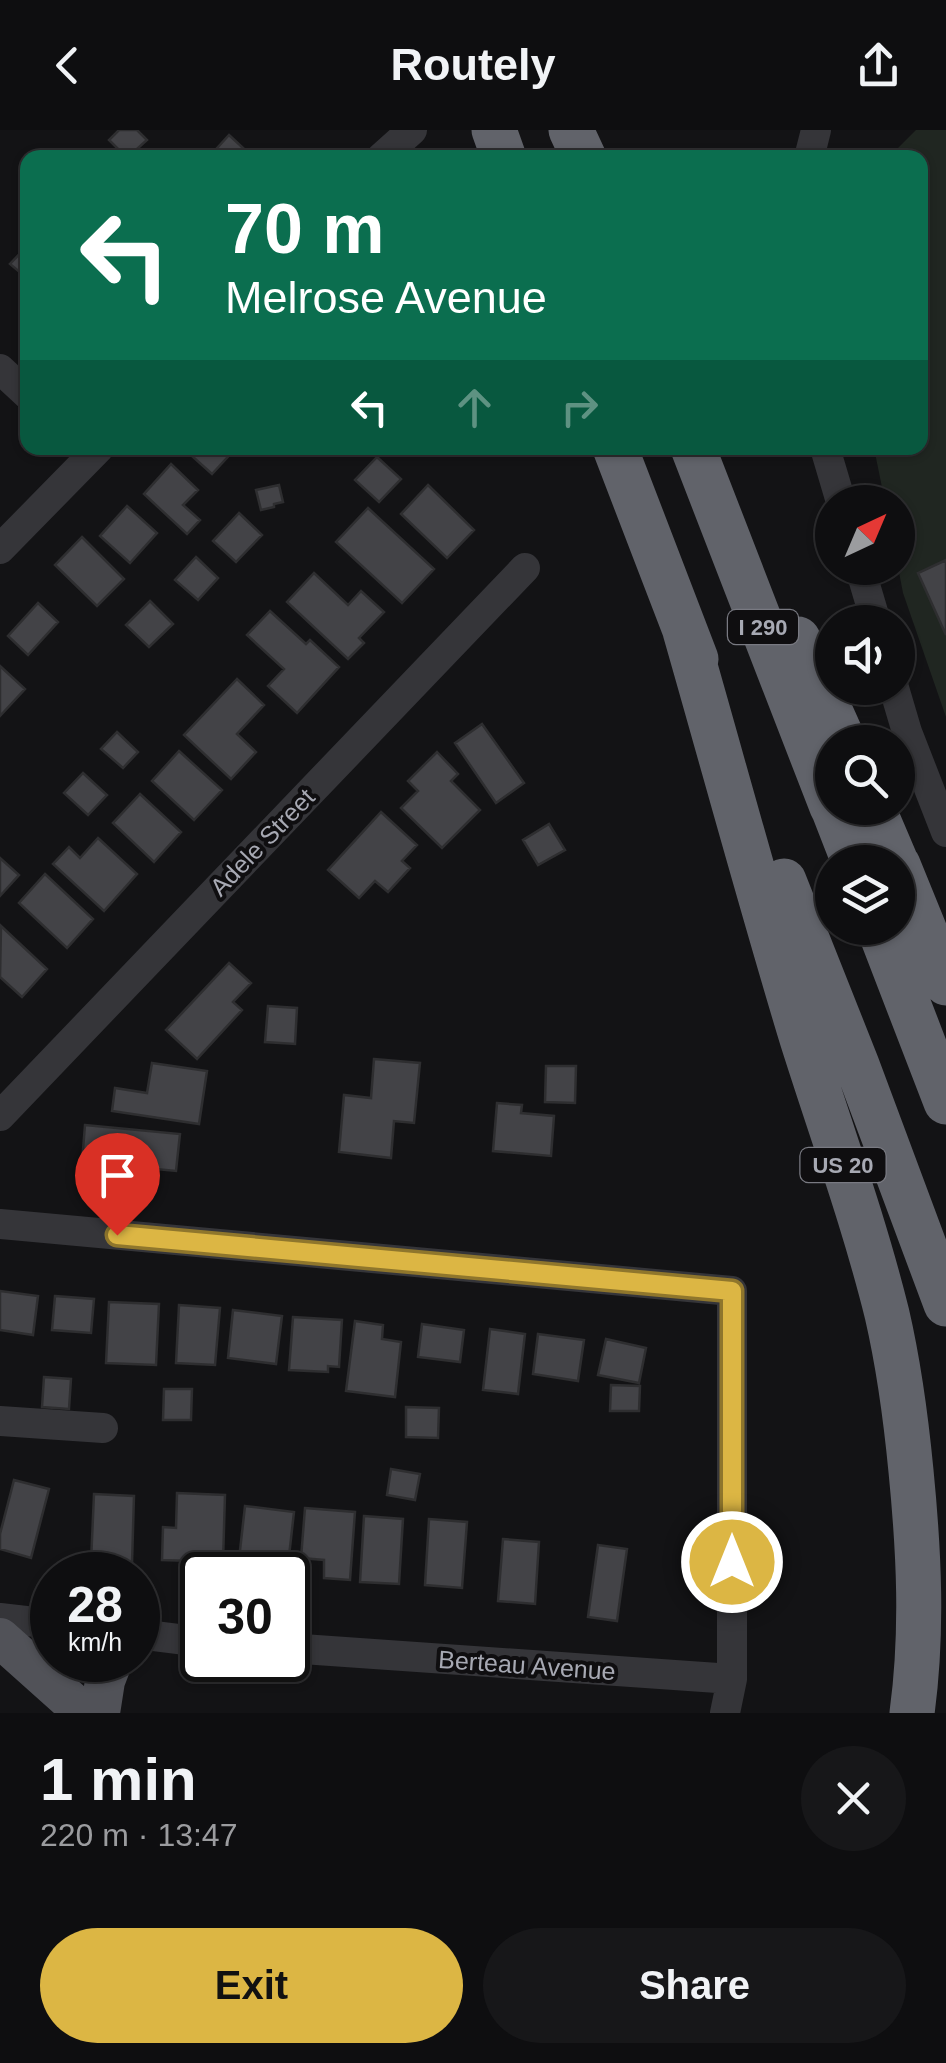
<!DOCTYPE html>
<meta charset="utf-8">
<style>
body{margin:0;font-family:Arial,sans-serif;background:#171719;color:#f1f3f6;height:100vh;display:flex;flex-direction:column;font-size:38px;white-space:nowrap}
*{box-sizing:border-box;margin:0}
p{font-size:32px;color:#9b9c9f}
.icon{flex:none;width:55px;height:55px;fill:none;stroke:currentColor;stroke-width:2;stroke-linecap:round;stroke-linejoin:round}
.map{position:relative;height:1583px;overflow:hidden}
.sheet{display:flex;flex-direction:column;background:#0e0e10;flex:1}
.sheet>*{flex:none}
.guide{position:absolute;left:20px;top:20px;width:908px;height:305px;border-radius:20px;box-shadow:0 2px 8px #0004,0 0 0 2px #2e2e30;background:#0b6e4f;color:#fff;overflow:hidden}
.needle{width:65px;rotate:44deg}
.controls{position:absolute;left:815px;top:355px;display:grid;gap:20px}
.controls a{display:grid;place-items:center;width:100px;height:100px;border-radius:50%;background:#0e0e10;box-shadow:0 2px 8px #0004,0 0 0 2px #2e2e30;font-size:50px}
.speed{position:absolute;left:30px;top:1422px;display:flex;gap:20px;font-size:50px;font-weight:700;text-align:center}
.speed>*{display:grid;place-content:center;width:130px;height:130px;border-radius:50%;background:#0e0e10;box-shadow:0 2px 8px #0004,0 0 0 2px #2e2e30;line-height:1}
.speed small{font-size:25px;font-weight:400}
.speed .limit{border:5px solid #111;border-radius:15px;background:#fff;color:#111}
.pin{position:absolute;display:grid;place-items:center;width:85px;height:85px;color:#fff;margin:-102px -42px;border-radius:50% 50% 50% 0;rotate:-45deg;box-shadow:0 0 10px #0007}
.pin .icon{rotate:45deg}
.me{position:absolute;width:110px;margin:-55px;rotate:0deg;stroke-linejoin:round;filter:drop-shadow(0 0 8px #0008)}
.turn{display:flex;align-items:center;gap:35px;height:210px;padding:0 40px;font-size:45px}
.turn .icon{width:130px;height:130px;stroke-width:2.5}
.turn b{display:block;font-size:70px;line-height:85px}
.lanes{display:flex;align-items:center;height:95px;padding:0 40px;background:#0003;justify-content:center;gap:50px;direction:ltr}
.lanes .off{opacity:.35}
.round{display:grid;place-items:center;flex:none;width:105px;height:105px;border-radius:52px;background:#171719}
.overview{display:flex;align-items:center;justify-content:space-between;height:170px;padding:0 40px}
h1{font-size:60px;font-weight:600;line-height:75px}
.cta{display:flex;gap:20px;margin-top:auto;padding:20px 40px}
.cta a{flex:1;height:115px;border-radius:60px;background:#dcb644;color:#111;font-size:40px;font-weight:600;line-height:115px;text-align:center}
.cta a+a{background:#171719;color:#f1f3f6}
header{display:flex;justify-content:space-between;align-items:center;height:130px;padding:0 40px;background:#0e0e10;font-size:45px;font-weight:600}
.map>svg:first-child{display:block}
</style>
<header><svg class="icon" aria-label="back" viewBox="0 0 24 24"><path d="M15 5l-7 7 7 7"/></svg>Routely<svg class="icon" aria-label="share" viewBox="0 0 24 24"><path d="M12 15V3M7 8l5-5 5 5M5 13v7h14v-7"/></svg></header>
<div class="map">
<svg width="946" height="1583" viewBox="0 0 946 1583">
<rect width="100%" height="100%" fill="#131315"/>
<path fill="#202621" d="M916 0H946V587L903 463 898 437V372H885L874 318H920V28L889 27Z"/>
<path fill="#434347" stroke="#2e2e30" stroke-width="2.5" d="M119 0H137L147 10 127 28 109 10Z
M229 5 254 28H208Z
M28 115V149L10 134Z
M183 318H236L212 344Z
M377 327 401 349 379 372 355 350Z
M171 334 198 360 183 375 200 390 187 404 144 364Z
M279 355 283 372 274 374V377L261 380 256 360Z
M428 355 474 400 447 428 401 384Z
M127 376 157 403 130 433 100 406Z
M368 378 434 439 402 473 336 412Z
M239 383 262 405 236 432 213 411Z
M82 407 124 449 97 476 55 435Z
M196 427 218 448 198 470 175 450Z
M946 430V505L918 443Z
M314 443 348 475 361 461 384 482 359 508 364 513 348 529 287 472Z
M150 471 173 494 149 517 126 495Z
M38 473 58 492 28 525 8 506Z
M270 481 306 514 310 510 339 537 297 583 268 556 284 539 247 505Z
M0 536 25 559 0 586Z
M237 549 264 575 237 604 256 622 231 649 184 605Z
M482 594 524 653 496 673 455 613Z
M117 602 138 622 123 638 101 619Z
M179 621 222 660 194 690 152 651Z
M437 622 458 644 451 651 480 680 442 718 401 678 418 661 408 651Z
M83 643 107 665 88 685 64 663Z
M140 664 181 702 154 732 113 693Z
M381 682 417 715 402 731 410 738 388 762 375 751 359 768 328 740Z
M549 694 565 720 538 735 523 710Z
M98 708 137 744 104 781 53 734 69 717 80 728Z
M0 728 19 745 0 766Z
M45 744 93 789 67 818 19 773Z
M1 796 47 839 22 867 0 847Z
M229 833 251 853 233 872 242 880 197 929 166 900Z
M268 876 297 878 295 914 265 912Z
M374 929 420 933 414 993 394 991 391 1028 339 1022 344 965 371 968Z
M152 933 207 941 199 994 112 981 115 958 147 963Z
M546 936H576L575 973 545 972Z
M497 973 522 975 521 983 554 986 551 1026 493 1021Z
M85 995 180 1004 176 1041 82 1032Z
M0 1161 38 1166 33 1205 0 1200Z
M55 1166 94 1169 91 1203 52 1200Z
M109 1172 159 1174 156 1235 106 1233Z
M179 1175 220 1178 215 1235 176 1233Z
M233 1180 282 1186 276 1234 228 1228Z
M293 1187 342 1190 339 1237 328 1236V1242L289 1240Z
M355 1191 383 1195 382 1209 401 1212 395 1267 346 1261Z
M422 1194 464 1200 460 1232 418 1227Z
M490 1199 525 1204 518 1264 483 1260Z
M538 1204 584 1210 578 1251 533 1244Z
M606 1209 646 1218 639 1253 598 1245Z
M44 1247 71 1249 69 1279 42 1277Z
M611 1255 640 1256 639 1281H610Z
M164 1259H192L191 1290H163Z
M406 1277 439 1278 438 1308 406 1307Z
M391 1339 420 1344 415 1370 387 1365Z
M14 1350 49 1359 31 1428 0 1419V1404Z
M177 1363 225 1365 223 1432 162 1430 163 1397 176 1398Z
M94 1364 134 1366 132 1434 91 1432Z
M245 1376 294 1382 287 1444 238 1438Z
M305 1378 355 1382 350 1450 324 1448V1430L301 1428Z
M364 1386 403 1389 399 1454 360 1452Z
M429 1389 467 1392 462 1458 425 1455Z
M503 1409 539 1412 535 1474 498 1471Z
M598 1415 627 1419 617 1491 588 1487Z"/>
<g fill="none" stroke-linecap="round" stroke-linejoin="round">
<path stroke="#353539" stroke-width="30" d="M381 28 412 0
M809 28 816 0
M0 239 28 265
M825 318 841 372
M0 419 99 318
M860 438 876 492
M894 558 907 602 946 702
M0 986 525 438
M0 1094 732 1161V1549L725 1583
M0 1291 103 1298
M0 1488 52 1494
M138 1504 202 1512
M288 1518 732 1549"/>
<path stroke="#515258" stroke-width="40" d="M0 1508 84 1583
M100 1583 105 1551 113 1530"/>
<path stroke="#61636a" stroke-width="45" d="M494 0 504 28
M571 0 584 28
M615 318 696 529
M693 318 832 677
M685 501C724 637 761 774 802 909 831 1001 864 1091 887 1184 899 1236 906 1289 911 1341 919 1422 923 1502 912 1583
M798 509 844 612
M833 678 854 732
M873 678 896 732
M898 735 946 853
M784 751 857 935 946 1174
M879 798 946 972"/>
</g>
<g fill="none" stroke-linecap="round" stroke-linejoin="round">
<defs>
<path id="route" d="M117 1105 732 1161V1432"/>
</defs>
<use href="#route" stroke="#8f762c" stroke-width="25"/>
<use href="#route" stroke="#dcb644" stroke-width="18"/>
</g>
<g text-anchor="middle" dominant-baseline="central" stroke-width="8" stroke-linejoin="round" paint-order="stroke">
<g fill="#0f0e10" stroke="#797a82" stroke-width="2.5">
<rect x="728" y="480" width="70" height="34" rx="8"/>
<rect x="800.5" y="1018" width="85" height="34" rx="8"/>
</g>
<g font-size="22" font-weight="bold" fill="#a7a9b3">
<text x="763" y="497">I 290</text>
<text x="843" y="1035">US 20</text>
</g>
<g font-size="25" fill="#a7a9b3" stroke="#0f0e10">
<text transform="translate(262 712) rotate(-46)">Adele Street</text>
<text transform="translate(527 1535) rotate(4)">Berteau Avenue</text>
</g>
</g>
</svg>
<div class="controls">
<a><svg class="needle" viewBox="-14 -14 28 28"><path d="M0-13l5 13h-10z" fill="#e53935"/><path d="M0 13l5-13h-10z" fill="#9b9c9f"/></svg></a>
<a><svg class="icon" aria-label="sound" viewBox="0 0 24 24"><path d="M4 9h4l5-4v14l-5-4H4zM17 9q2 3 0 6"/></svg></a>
<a><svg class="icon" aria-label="search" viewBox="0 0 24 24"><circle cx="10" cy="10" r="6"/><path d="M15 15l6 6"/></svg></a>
<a><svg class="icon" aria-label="layers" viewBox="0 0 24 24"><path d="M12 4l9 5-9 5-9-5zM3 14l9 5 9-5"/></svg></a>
</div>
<div class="speed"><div>28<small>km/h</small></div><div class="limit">30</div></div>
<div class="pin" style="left:117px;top:1105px;background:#d93025"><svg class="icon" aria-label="arrive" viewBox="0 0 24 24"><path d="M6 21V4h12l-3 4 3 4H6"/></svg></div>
<svg class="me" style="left:732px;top:1432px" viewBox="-20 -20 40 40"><circle r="17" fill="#dcb644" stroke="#fff" stroke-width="3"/><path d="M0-11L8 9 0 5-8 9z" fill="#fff"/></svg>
<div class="guide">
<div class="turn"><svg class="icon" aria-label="left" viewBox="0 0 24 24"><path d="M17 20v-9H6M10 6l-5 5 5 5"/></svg><div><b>70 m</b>Melrose Avenue</div></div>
<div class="lanes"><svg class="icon" aria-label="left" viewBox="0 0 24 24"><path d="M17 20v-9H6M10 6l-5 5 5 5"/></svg><svg class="icon off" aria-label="ahead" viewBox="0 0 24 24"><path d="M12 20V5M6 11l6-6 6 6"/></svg><svg class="icon off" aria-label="right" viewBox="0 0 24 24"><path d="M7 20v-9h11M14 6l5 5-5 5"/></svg></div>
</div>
</div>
<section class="sheet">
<div class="overview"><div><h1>1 min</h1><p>220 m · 13:47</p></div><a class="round"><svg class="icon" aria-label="close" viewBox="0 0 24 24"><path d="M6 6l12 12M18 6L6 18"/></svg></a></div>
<div class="cta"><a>Exit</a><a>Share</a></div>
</section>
